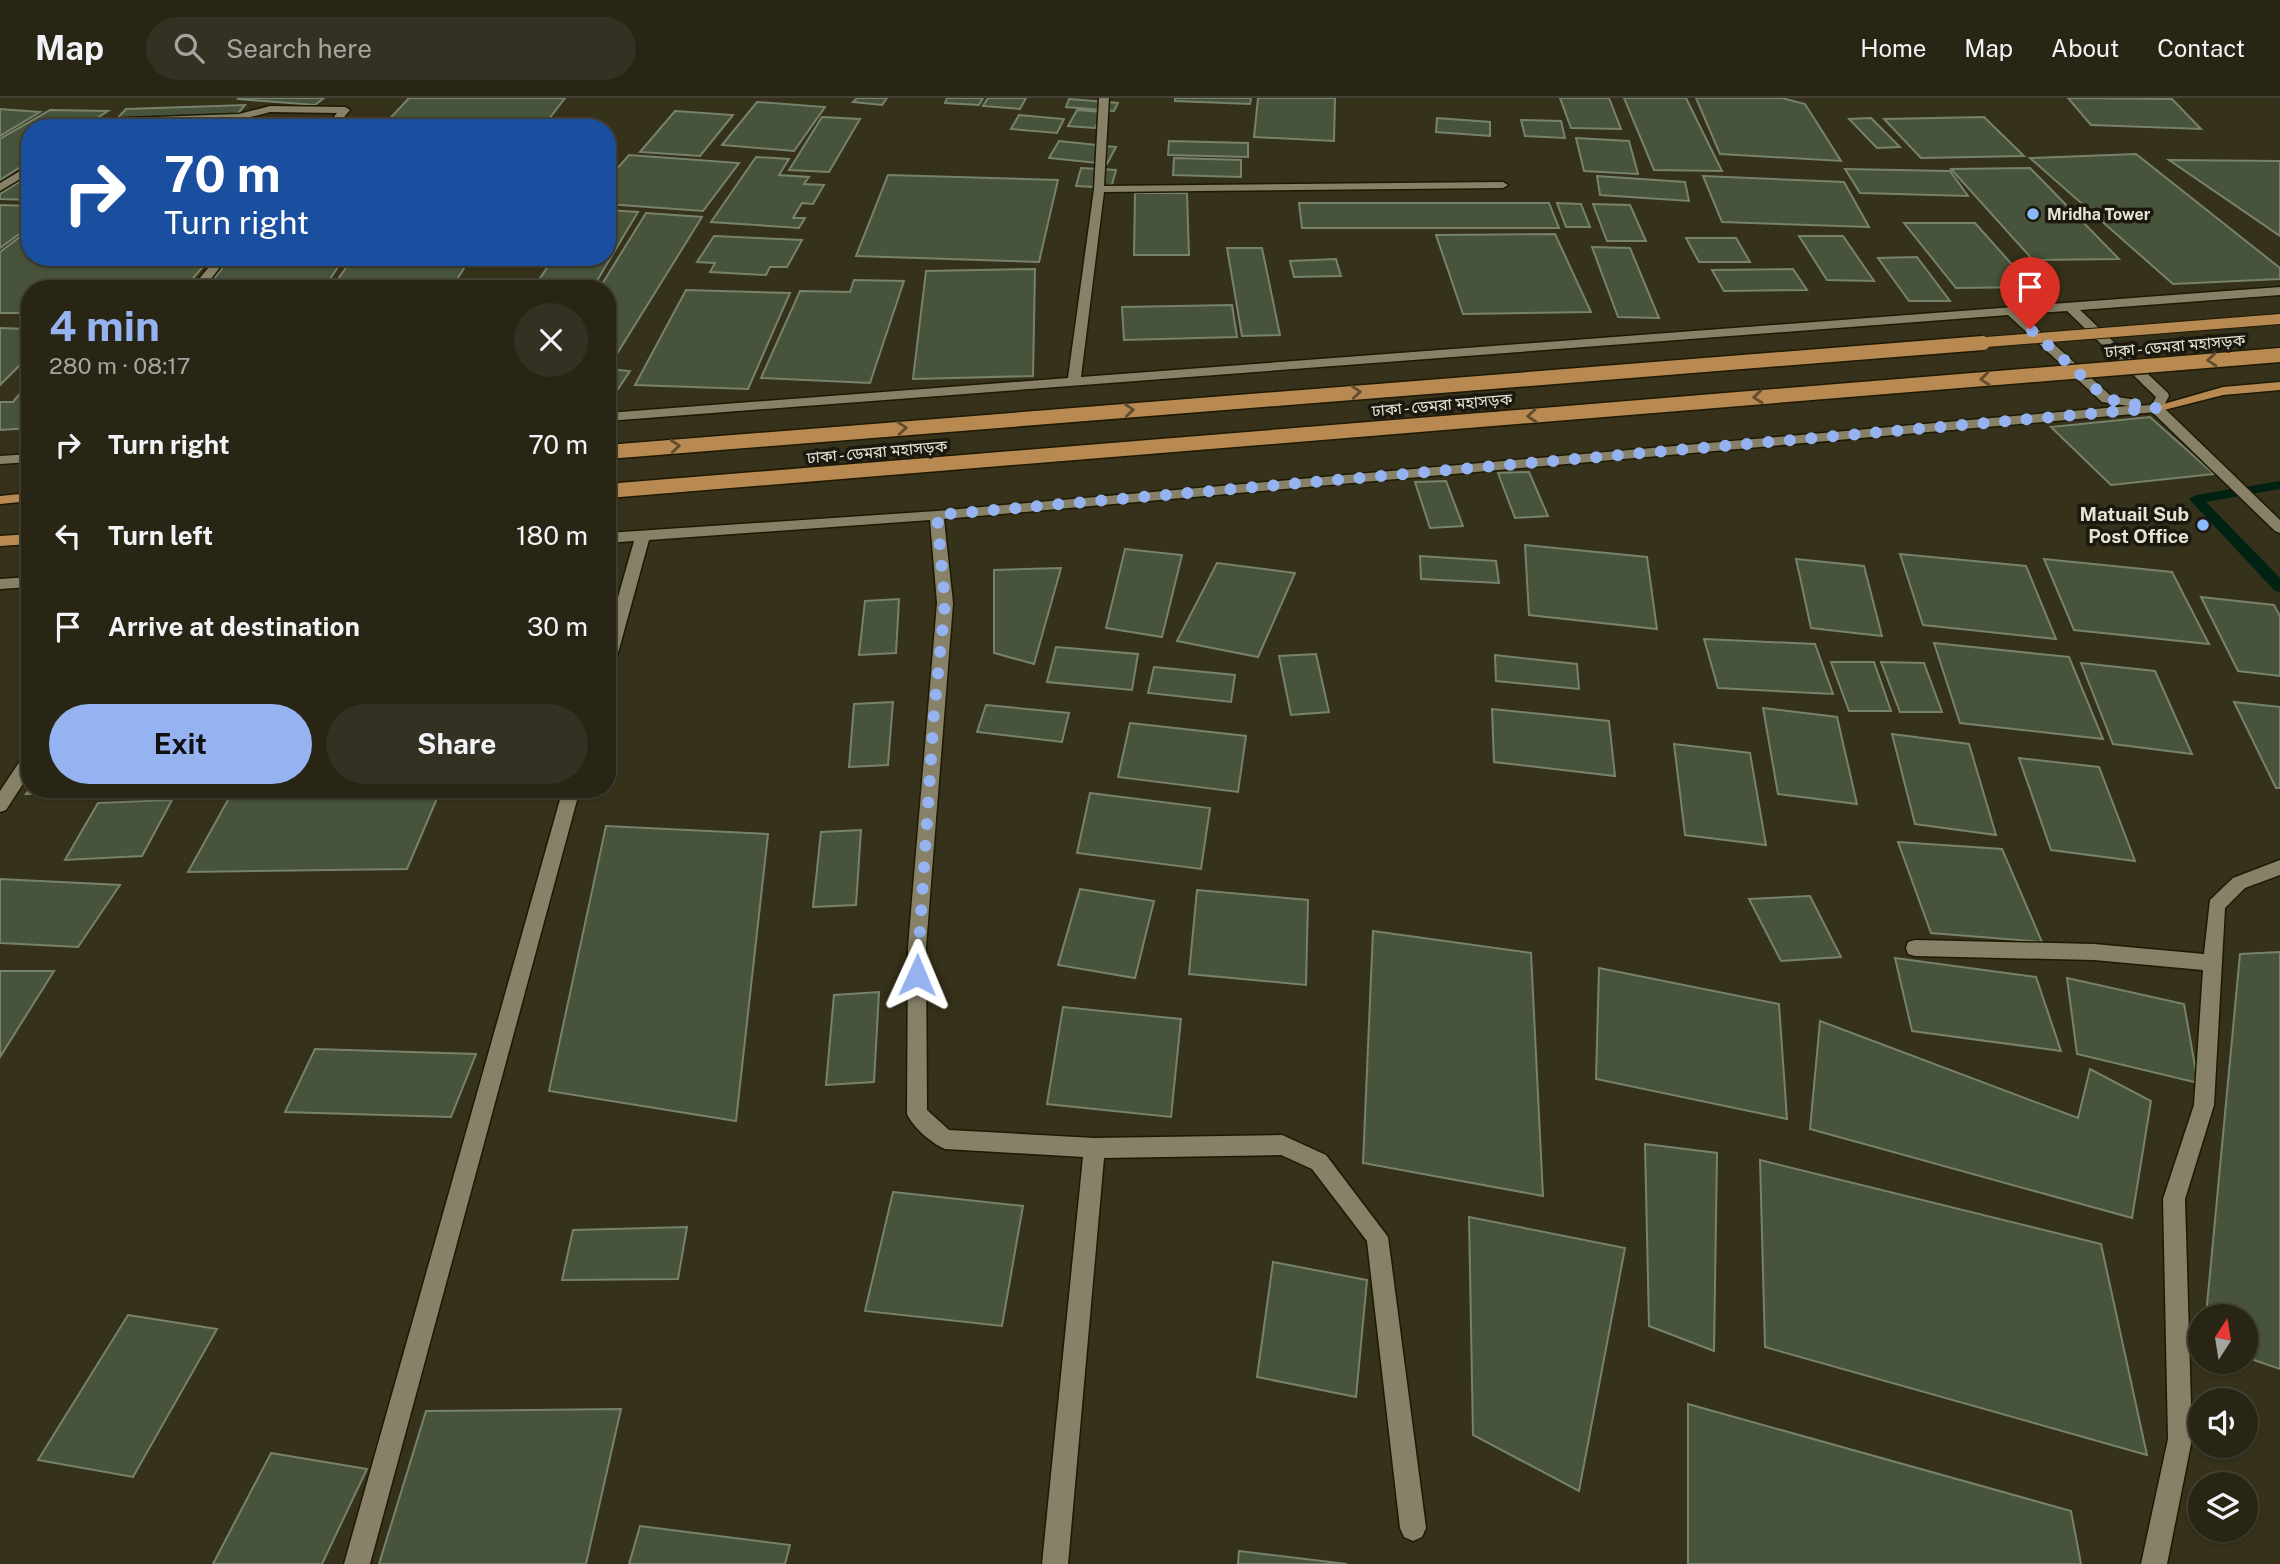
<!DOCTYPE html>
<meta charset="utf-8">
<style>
body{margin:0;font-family:"Public Sans","Noto Sans Bengali",sans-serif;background:#343122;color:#f1f3f6;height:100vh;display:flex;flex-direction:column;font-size:26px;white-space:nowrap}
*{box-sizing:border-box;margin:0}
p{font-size:23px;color:#a5a5a0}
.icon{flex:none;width:38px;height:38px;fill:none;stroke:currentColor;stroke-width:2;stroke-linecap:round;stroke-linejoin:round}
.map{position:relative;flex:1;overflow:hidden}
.details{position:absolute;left:21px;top:182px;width:595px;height:518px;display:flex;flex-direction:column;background:#282514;border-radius:28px;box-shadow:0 2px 5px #0004,0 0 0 2px #444234}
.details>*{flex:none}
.guide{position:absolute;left:21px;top:21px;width:595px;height:147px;border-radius:28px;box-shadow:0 2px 5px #0004,0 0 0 2px #444234;background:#1a4fa0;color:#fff;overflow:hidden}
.needle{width:46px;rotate:12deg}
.buttons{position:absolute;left:2188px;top:1206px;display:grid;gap:14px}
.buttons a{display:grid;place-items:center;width:70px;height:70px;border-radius:50%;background:#282514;box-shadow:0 2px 5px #0004,0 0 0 2px #444234;font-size:35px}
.pin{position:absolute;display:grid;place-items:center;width:60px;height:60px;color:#fff;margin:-72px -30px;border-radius:50% 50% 50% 0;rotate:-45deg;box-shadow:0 0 7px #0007}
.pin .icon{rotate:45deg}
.me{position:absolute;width:77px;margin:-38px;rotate:1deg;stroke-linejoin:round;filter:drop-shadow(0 0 5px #0008)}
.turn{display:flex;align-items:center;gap:24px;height:147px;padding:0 28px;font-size:32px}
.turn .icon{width:91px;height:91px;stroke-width:2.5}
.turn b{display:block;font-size:49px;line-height:60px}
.round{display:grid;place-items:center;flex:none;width:74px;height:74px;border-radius:37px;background:#343122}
.overview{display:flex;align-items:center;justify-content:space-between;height:119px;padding:0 28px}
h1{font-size:42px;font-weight:700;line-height:52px;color:#95b2f1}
.cta{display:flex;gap:14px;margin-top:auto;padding:14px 28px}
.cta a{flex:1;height:80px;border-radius:42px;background:#95b2f1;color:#111;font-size:28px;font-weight:700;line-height:80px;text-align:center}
.cta a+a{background:#343122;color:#f1f3f6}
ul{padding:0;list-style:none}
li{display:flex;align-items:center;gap:21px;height:91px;padding:0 28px}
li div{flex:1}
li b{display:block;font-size:26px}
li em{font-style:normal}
header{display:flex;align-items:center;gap:42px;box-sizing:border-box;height:98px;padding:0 35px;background:#282514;border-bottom:2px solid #444234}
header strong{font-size:33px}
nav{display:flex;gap:38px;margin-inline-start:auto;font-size:24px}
.search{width:490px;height:63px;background:#343122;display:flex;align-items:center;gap:18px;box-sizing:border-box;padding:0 24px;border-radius:38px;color:#a5a5a0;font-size:26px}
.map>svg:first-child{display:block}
</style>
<header>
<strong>Map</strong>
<div class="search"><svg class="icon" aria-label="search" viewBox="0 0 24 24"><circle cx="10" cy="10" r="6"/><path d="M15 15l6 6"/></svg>Search here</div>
<nav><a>Home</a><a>Map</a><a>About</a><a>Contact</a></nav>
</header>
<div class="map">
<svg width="2280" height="1466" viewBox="0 0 2280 1466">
<rect width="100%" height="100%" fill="#36311a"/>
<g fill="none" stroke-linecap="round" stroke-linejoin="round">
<path fill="#002213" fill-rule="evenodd" d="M2280 383V391L2206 404 2280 480V494L2275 493 2189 401 2196 397Z"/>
</g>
<path fill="#48533c" stroke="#77826a" stroke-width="2" d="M324 0 315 7 238 1 239 0Z
M409 0H565L542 30H381Z
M857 0H887L882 7 853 4Z
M947 0H983L979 7 945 5Z
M988 0H1026L1020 11 983 8Z
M1175 0H1251L1250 6 1175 3Z
M1258 0H1335L1334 43 1254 39Z
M1560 0H1609L1621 31 1571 30Z
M1624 0H1686L1722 73 1654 72Z
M1696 0H1782L1805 6 1841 63 1720 56Z
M2068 0 2172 1 2201 31 2091 27Z
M1069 1 1118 5 1114 13 1066 9Z
M757 4 825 9 794 53 722 47Z
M245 7 234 20 114 24 126 11Z
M0 11 40 14 0 38Z
M50 12 108 13 82 30H30V63L0 82V41Z
M1077 12 1103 14 1095 30 1068 28Z
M675 13 733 17 700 58 640 54Z
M1019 17 1064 21 1057 35 1011 31Z
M822 19 860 21 829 74 789 72Z
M1984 19 2024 58 1921 60 1884 21Z
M1437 20 1490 24V38L1436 34Z
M1871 20 1900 49 1877 50 1849 21Z
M232 21H323L316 30H224Z
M1521 22 1561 23 1565 40 1525 38Z
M225 23 216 30H102L106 27Z
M1576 40 1629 43 1638 76 1584 73Z
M1059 43 1116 49 1107 66 1049 60Z
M1169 43 1248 45V59L1168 57Z
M2136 56 2280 170V181L2173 186 2030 60Z
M629 57 739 65 703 113 607 106V82Z
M756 59 789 61 779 77 809 79 804 86 824 87 813 106 802 105 793 120H805L799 130 711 124Z
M1174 60 1241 62V79L1173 77Z
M2169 62 2280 63V138Z
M1081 70 1116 72 1111 90 1076 88Z
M2030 70 2119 161 2033 162 1951 71Z
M1845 71 1950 73 1968 98 1860 95Z
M30 77V102L0 101V96Z
M888 77 1058 82 1039 164 856 158Z
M1597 78 1685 84 1689 103 1600 97Z
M1703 78 1844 84 1869 129 1722 124Z
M1135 95H1187L1189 157H1134Z
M1299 105H1549L1559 130H1302Z
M1557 105 1581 106 1590 129H1566Z
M1593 106 1630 107 1646 143H1607Z
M0 107 30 108V128L0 150Z
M607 112 638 114 592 191H533L554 159H607Z
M646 115 702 119 615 259H607V191H599Z
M1904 125H1975L2032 189 1956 190Z
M30 131V159H211L184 191H30V215H0V154Z
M1555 136 1591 214 1463 216 1436 137Z
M714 138 802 142 787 169H770L766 177 710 174 715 165 697 164Z
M1799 138H1843L1874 183 1827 182Z
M1686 140H1736L1750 164H1699Z
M1592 149 1630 150 1659 220 1618 219Z
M1227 150H1262L1280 237 1242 238Z
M231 159H345L323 191H206Z
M1917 159 1950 203H1909L1878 160Z
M1336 161 1341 178 1294 179 1290 163Z
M348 167H466L451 191H331Z
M1035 171 1033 278 913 281 926 173Z
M1793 171 1807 192 1724 193 1712 172Z
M854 182 904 183 870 285 761 280 800 193 850 194Z
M686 192 790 195 748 291 635 287Z
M1232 207 1237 239 1124 242 1122 209Z
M0 230 30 231V257L0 287Z
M607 271 630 273 608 306H607Z
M30 283V330L0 332V304H13Z
M2150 319 2214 376 2111 387 2051 329Z
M1529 374 1548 418 1515 420 1498 375Z
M1446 383 1463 428 1430 430 1415 384Z
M1525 447 1647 459 1657 531 1529 517Z
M1125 451 1182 457 1162 539 1106 530Z
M1900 456 2026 468 2056 541 1923 527Z
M1420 458 1496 463 1499 485 1421 481Z
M1796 461 1864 468 1882 538 1811 530Z
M2044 461 2172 474 2209 546 2074 532Z
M1217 465 1295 475 1258 559 1177 543Z
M1061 470 1034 566 994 555V472Z
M2201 499 2274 507 2280 518V578L2238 573Z
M899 501 896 555 859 557 865 503Z
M1704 541 1815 546 1833 596 1718 590Z
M1934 545 2069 559 2103 641 1960 625Z
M1056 549 1138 556 1132 592 1047 584Z
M1316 556 1329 614 1291 617 1279 558Z
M1495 557 1577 566 1579 591 1496 583Z
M1831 564H1874L1891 613H1849Z
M1881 564 1924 565 1942 614H1900Z
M2081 565 2155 573 2192 656 2113 646Z
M1154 569 1235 577 1231 604 1148 595Z
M893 604 888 667 849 669 854 606Z
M2234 604 2280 609V690H2276Z
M986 607 1069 615 1062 644 977 634Z
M1763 610 1837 619 1857 706 1778 696Z
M1492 611 1609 623 1615 678 1494 664Z
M1130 625 1246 638 1238 694 1118 679Z
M1892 636 1969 646 1996 737 1915 726Z
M1674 646 1750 655 1766 747 1685 737Z
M2019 660 2099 669 2135 763 2051 752Z
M30 691H103L26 696Z
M234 691H441L407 771 188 774Z
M1090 695 1210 710 1201 771 1077 755Z
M172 702 142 758 65 762 98 705Z
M606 728 768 736 736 1023 549 993Z
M861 732 856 807 813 809 821 734Z
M1898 744 2002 751 2042 844 1931 835Z
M0 781 120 787 78 849 0 845Z
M1080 791 1154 803 1135 880 1058 867Z
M1197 792 1308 802 1306 887 1189 876Z
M1810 798 1841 859 1781 863 1749 801Z
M1373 833 1531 855 1543 1098 1363 1065Z
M2280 854V1271L2245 1259V1218H2206L2240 856Z
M1895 860 2036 879 2061 953 1912 933Z
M1599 870 1779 906 1787 1021 1596 981Z
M0 873H54L0 959Z
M2067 880 2184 906 2198 985 2077 956Z
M879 894 874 984 826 987 834 897Z
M1063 909 1181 921 1171 1019 1047 1006Z
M1820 923 2078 1020 2090 971 2151 1003 2132 1120 1810 1031Z
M315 951 476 956 451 1019 285 1014Z
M1645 1046 1717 1055 1714 1253 1649 1228Z
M1760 1062 2101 1146 2147 1357 1765 1249Z
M893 1094 1023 1108 1002 1228 865 1213Z
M1469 1119 1625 1150 1579 1393 1473 1337Z
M687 1129 678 1181 562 1182 573 1132Z
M1273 1164 1367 1182 1356 1299 1257 1279Z
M128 1217 217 1231 133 1379 38 1362Z
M1688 1306 2071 1413 2081 1466H1688Z
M621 1311 586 1466H379L426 1313Z
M271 1355 367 1371 322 1466H213Z
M640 1428 790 1447 785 1466H629Z
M1239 1453 1347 1466H1238Z"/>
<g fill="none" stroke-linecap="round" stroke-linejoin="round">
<defs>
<path id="service" d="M2280 762V777L2245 790 2225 810 2214 1007 2185 1101 2192 1341 2167 1466H2141L2168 1341 2163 1101 2194 1007 2203 872 2094 862 1915 858 1908 856 1906 850 1908 844 1915 842 2094 846 2204 856 2210 802 2233 780Z"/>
<path id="minor" d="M1099 0H1109L1104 88 1503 84 1508 87 1503 90 1104 94 1081 279 2280 189V197L2080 212 2168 295 2169 298 2161 313 2156 314 944 421 953 505 926 849 927 1012 949 1032 1094 1040 1282 1037 1326 1057 1388 1139 1426 1430 1422 1439 1413 1443 1404 1439 1400 1430 1367 1143 1312 1071 1281 1057 1104 1060 1068 1466H1042L1083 1059 945 1051C931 1045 913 1029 907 1016L908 849 937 505 930 422 649 442 615 566 607 571V538L634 443 607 445V435L937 413 2129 308 2102 304 2008 217 607 323V315L1068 280 1094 91ZM2067 213 2156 299 2152 307 2136 308 2137 302 2111 298 2021 216Z
M270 8 345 9 350 12 335 30H325L337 15 270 14 239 22 85 30 99 21 239 16Z
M30 67V75L0 93V85Z
M217 159H228L203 191H191Z
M30 356V364L0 366V358Z
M30 479V489L0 491V481Z
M30 655V675L6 712 0 714V693L24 657Z
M563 691H580L370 1466H344Z"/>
<path id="secondary" d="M2156 306 2161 307 2280 422V435L2275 433 2151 313V307Z"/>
<path id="primary" d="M2280 284V292L2223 297 2156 314 2150 310 2223 289Z
M30 395V403L0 406V398Z
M30 436V446L0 448V438Z"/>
</defs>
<use href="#service" stroke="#1e1903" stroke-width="3"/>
<use href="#minor" stroke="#1e1903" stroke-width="3"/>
<use href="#secondary" stroke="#1e1903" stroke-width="3"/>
<use href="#primary" stroke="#1e1903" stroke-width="3"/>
<use href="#service" fill="#878167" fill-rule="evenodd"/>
<use href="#minor" fill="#878167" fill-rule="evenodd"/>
<use href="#secondary" fill="#878167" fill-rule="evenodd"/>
<use href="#primary" fill="#b88a52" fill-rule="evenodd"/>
<defs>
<path id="primary-bridge-far1" d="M1961 246 2280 221"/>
<path id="primary-bridge" d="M607 354 1983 245
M607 393 2280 257"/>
</defs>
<use href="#primary-bridge-far1" stroke="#1e1903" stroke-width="12" stroke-linecap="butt"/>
<use href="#primary-bridge" stroke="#1e1903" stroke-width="17" stroke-linecap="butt"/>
<use href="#primary-bridge-far1" stroke="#b88a52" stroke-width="10"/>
<use href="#primary-bridge" stroke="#b88a52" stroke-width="14"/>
</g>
<defs><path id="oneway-chevron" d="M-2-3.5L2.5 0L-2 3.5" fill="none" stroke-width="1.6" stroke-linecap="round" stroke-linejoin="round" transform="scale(1.75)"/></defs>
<g stroke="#624c2d">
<use href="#oneway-chevron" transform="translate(2212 262) rotate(175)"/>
<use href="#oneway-chevron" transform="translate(1985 281) rotate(175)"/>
<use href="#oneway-chevron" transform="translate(1356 294) rotate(-5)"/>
<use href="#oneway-chevron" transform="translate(1758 299) rotate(175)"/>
<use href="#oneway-chevron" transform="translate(1129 312) rotate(-5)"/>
<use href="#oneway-chevron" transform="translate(1532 318) rotate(175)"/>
<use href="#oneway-chevron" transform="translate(902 330) rotate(-5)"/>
<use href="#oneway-chevron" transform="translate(675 348) rotate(-5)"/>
</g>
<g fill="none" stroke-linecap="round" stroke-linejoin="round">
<path stroke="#95b2f1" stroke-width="12" stroke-dasharray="0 21.6" d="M917 877 934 615 945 505 937 417 2156 310 2107 301 2030 231"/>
</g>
<g fill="#8abafc" stroke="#1b190f" stroke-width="2.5">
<circle cx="2033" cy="116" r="7"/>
<circle cx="2203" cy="427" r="7"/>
</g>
<g text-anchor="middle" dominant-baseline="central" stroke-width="7" stroke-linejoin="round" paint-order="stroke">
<g font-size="16" font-weight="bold" fill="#e6e3d5" stroke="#1b190f" text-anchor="start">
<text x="2047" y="116">Mridha Tower</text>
</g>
<g font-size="16" fill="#e6e3d5" stroke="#1b190f">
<text transform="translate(2175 248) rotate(-5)">ঢাকা - ডেমরা মহাসড়ক</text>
<text transform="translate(1442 307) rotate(-5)">ঢাকা - ডেমরা মহাসড়ক</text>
<text transform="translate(877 354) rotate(-5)">ঢাকা - ডেমরা মহাসড়ক</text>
</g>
<g font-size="19" font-weight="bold" fill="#e6e3d5" stroke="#1b190f" text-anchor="end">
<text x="2189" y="416">Matuail Sub<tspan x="2189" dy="22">Post Office</tspan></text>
</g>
</g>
</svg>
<div class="buttons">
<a><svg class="needle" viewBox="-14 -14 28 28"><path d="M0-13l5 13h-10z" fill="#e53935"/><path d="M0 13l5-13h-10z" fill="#a5a5a0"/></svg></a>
<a><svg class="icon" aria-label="sound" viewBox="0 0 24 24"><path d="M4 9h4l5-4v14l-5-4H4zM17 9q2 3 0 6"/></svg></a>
<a><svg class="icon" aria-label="layers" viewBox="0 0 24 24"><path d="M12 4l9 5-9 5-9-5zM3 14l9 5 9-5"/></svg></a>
</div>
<div class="pin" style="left:2030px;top:231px;background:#d93025"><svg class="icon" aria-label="arrive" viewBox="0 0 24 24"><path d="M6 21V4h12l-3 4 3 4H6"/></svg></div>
<svg class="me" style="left:917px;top:877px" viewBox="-20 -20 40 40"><path d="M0-17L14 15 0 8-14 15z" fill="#95b2f1" stroke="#fff" stroke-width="4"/></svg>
<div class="guide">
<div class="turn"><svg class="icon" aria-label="right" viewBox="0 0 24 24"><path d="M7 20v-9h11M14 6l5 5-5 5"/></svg><div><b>70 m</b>Turn right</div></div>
</div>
<section class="details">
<div class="overview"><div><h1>4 min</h1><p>280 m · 08:17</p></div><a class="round"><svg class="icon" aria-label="close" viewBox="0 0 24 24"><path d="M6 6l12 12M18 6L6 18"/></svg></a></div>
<ul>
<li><svg class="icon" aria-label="right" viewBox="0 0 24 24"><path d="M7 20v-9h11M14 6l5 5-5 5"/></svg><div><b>Turn right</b></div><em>70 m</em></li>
<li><svg class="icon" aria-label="left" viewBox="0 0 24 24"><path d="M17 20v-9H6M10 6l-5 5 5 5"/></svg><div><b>Turn left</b></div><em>180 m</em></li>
<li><svg class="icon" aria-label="arrive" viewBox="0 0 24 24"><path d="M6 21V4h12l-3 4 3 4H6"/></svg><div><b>Arrive at destination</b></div><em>30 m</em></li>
</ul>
<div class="cta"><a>Exit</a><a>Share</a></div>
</section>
</div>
